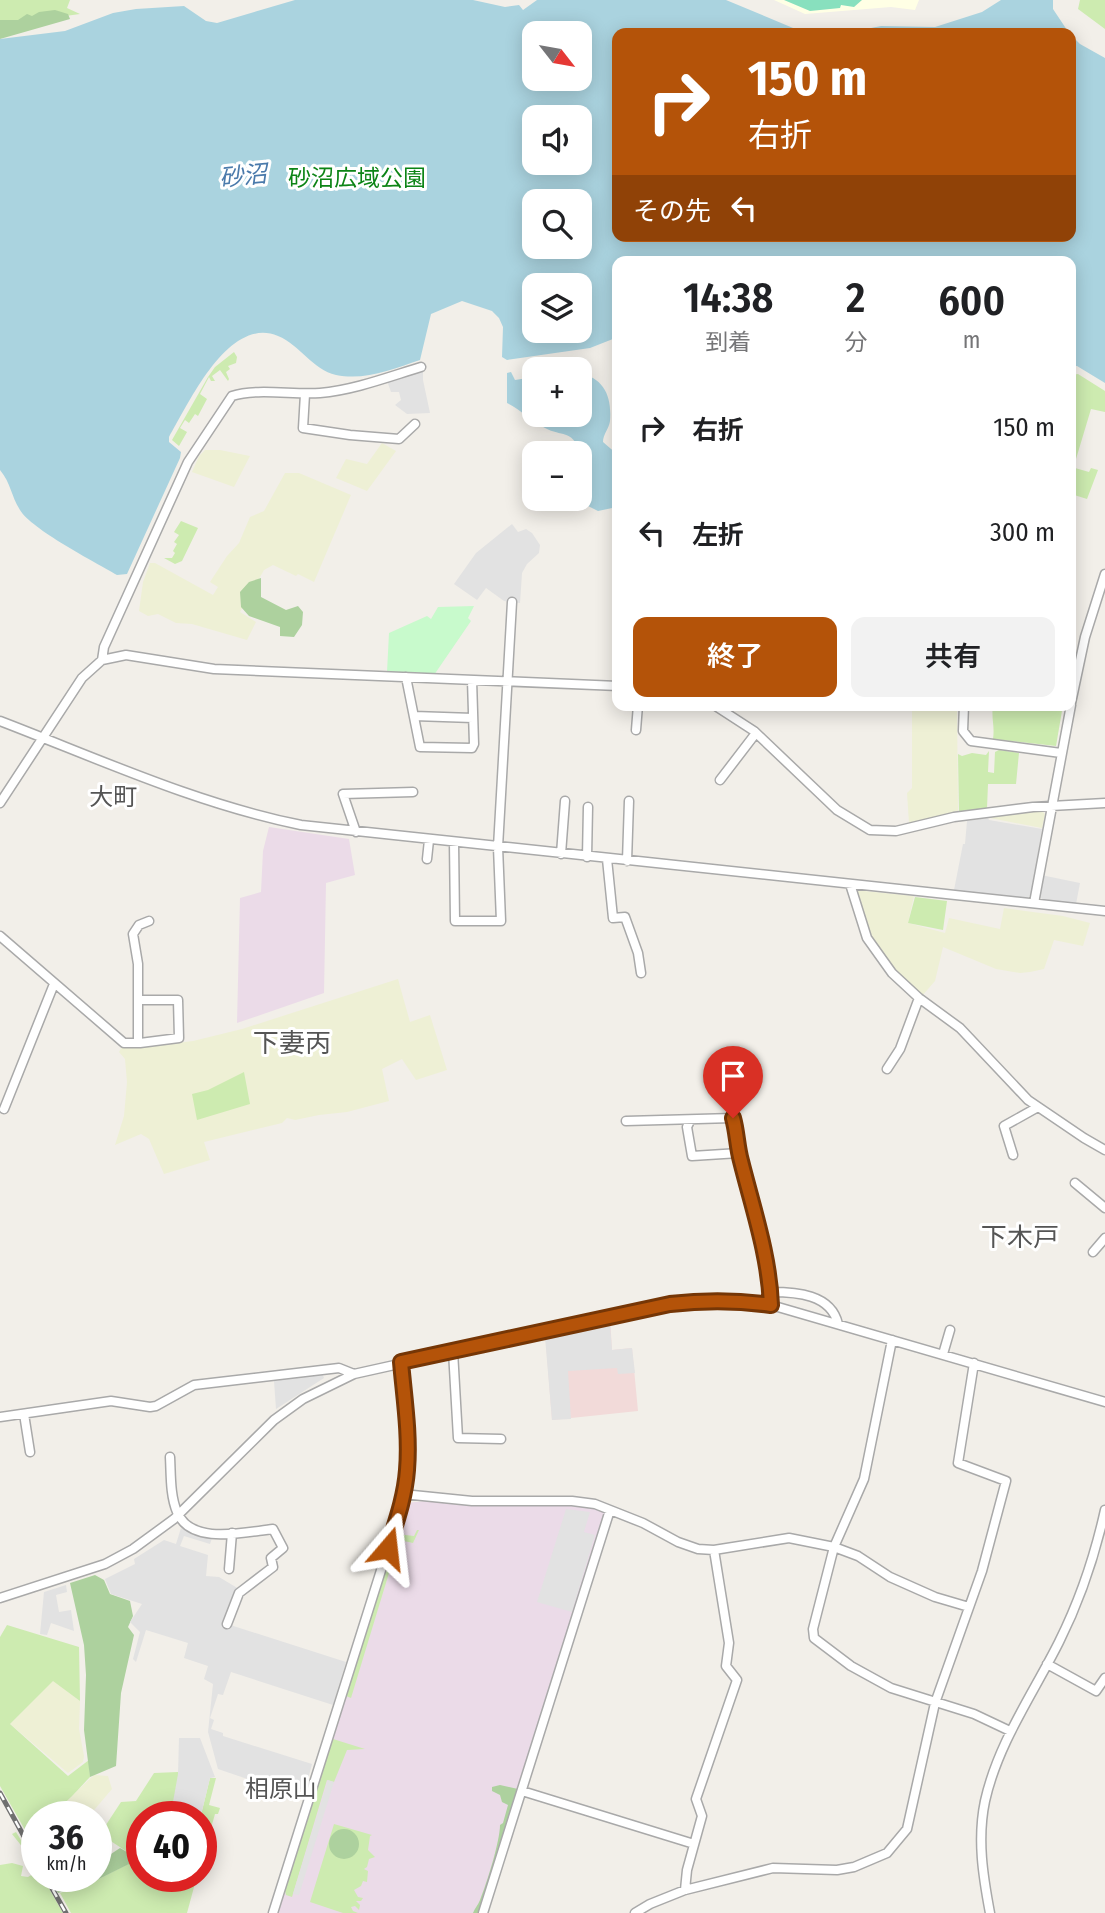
<!DOCTYPE html>
<html lang="ja">
<meta charset="utf-8">
<style>
body{margin:0;font-family:"Fira Sans Condensed","Noto Sans JP",sans-serif;background:#f2f2f2;color:#202124;height:100vh;display:flex;flex-direction:column;font-size:26px;white-space:nowrap}
*{box-sizing:border-box;margin:0}
p{font-size:23px;color:#757577}
.icon{flex:none;width:38px;height:38px;fill:none;stroke:currentColor;stroke-width:2;stroke-linecap:round;stroke-linejoin:round}
.map{position:relative;flex:1;overflow:hidden}
.details{position:absolute;left:612px;top:256px;width:464px;height:455px;display:flex;flex-direction:column;background:#fff;border-radius:14px;box-shadow:0 4px 18px #0003}
.details>*{flex:none}
.hud{position:absolute;left:612px;top:28px;width:464px;height:214px;border-radius:14px;box-shadow:0 4px 18px #0003;background:#b45309;color:#fff;overflow:hidden}
.needle{width:46px;rotate:121deg}
.controls{position:absolute;left:522px;top:21px;display:grid;gap:14px}
.controls a{display:grid;place-items:center;width:70px;height:70px;border-radius:14px;background:#fff;box-shadow:0 4px 18px #0003;font-size:35px}
.speed{position:absolute;left:21px;top:1801px;display:flex;gap:14px;font-size:35px;font-weight:700;text-align:center}
.speed>*{display:grid;place-content:center;width:91px;height:91px;border-radius:50%;background:#fff;box-shadow:0 4px 18px #0003;line-height:1}
.speed small{font-size:18px;font-weight:400}
.speed .limit{border:10px solid #d22;background:#fff;color:#111}
.pin{position:absolute;display:grid;place-items:center;width:60px;height:60px;color:#fff;margin:-72px -30px;border-radius:50% 50% 50% 0;rotate:-45deg;box-shadow:0 0 7px #0007}
.pin .icon{rotate:45deg}
.me{position:absolute;width:77px;margin:-38px;rotate:17deg;stroke-linejoin:round;filter:drop-shadow(0 0 5px #0008)}
.turn{display:flex;align-items:center;gap:24px;height:147px;padding:0 21px;font-size:32px}
.turn .icon{width:91px;height:91px;stroke-width:2.5}
.turn b{display:block;font-size:49px;line-height:60px}
.then{display:flex;align-items:center;height:66px;padding:0 21px;background:#0003;gap:14px;font-size:26px}
.eta{display:flex;justify-content:space-evenly;align-items:center;height:119px;text-align:center}
.eta b{font-size:42px;font-weight:600;line-height:49px}
.primary-button{display:flex;gap:14px;margin-top:auto;padding:14px 21px}
.primary-button a{flex:1;height:80px;border-radius:14px;background:#b45309;color:#fff;font-size:28px;font-weight:600;line-height:80px;text-align:center}
.primary-button a+a{background:#f2f2f2;color:#202124}
ul{padding:0;list-style:none}
li{display:flex;align-items:center;gap:21px;height:105px;padding:0 21px}
li div{flex:1}
li b{display:block;font-size:26px}
li em{font-style:normal}
.map>svg:first-child{display:block}
</style>
<div class="map">
<svg width="1105" height="1913" viewBox="0 0 1105 1913">
<rect width="100%" height="100%" fill="#f2efe9"/>
<path fill="#f2dad9" d="M610 1317 612 1350 632 1348 638 1411 552 1420 545 1331Z"/>
<path fill="#ebdbe8" d="M269 827 349 839 355 875 326 883 324 993 237 1023 240 898 261 892 263 851Z
M425 1501 506 1506 569 1504 599 1509 606 1512 479 1913H278L406 1503Z"/>
<path fill="#ffffe5" d="M774 0H919L915 10 891 7 805 14Z"/>
<path fill="#eef0d5" d="M382 443 396 451 367 491 336 478 346 459 367 464Z
M205 450H220L250 456 234 487 192 472 199 456Z
M285 473H299L351 495 314 582 298 574 296 576 273 565 264 570 240 612 256 622 247 640 192 624 176 623 158 614 148 616 139 611 143 582 150 563H155L213 595 218 587 210 582 227 556 239 543 250 517 264 511Z
M912 705H957L958 811 909 823 907 793 912 788Z
M1041 810 1045 814 1042 828 990 818V816Z
M855 890 914 896 908 923 945 933 949 918 1000 929 1004 908 1063 916 1090 923 1083 946 1054 940 1044 969 1030 972 1020 973 996 969 943 947 935 981 922 996 895 972 871 938Z
M398 979 410 1022 430 1015 447 1070 416 1080 402 1059 382 1069 389 1101 347 1112 319 1115 295 1120 287 1118 282 1123 204 1142 210 1160 164 1174 149 1139 141 1134 115 1145 124 1116 127 1082 125 1059 119 1052 123 1045 145 1047 193 1041 242 1029Z
M53 1680 80 1701 79 1729 84 1756 83 1762 68 1773 10 1724Z
M94 1775 108 1776 112 1789 89 1816H65L59 1808Z"/>
<path fill="#cdebb0" d="M0 0H70L67 8 80 14 0 25Z
M1080 0H1105V29L1078 9Z
M234 352 237 357 236 363 228 366 230 369 226 372 229 379 228 381 220 370 212 376 215 381H211L209 377 200 394 207 399 198 416 195 414 189 423 185 420 180 428 187 432 179 446 172 440 208 377 215 367Z
M1078 374 1105 391V412L1091 409 1076 459 1071 457V375Z
M1075 463V468L1089 472 1091 468 1098 470 1087 499 1071 494V465Z
M181 521 198 528 182 561 175 564 164 558H172L175 553 173 551 177 544 174 542 179 535 174 532Z
M993 705H1063L1056 746 993 739C995 725 991 720 993 705Z
M999 750 1019 753 1016 784H988L987 808 959 812 958 754 962 756 972 753 986 755 989 751 988 772 994 773 995 752Z
M915 897 947 901 943 930 908 923Z
M244 1072 250 1104 197 1120 192 1094 208 1090Z
M417 1530H419L413 1543 399 1540 351 1698 346 1696 397 1534 414 1536Z
M7 1625 79 1647 80 1701 53 1681 10 1724 68 1776 89 1760 90 1777C76 1791 58 1816 37 1816V1822L25 1830 0 1786V1637Z
M333 1739 365 1749 347 1750 334 1782 327 1780 292 1897 286 1895 285 1891Z
M178 1772 201 1815 210 1778H216L209 1805 220 1808 218 1814H215L201 1863V1816H142V1876H197L187 1913H71L60 1893 99 1879 138 1859 100 1834 121 1802 136 1801 154 1773Z
M334 1824 372 1835 370 1836 368 1850 375 1857 369 1859 367 1867 364 1869 368 1871 367 1882 363 1881 361 1886 354 1890 358 1897 363 1898 361 1901H356L360 1905 359 1910 355 1906 351 1907 353 1911 358 1913H343L310 1902Z
M16 1832 37 1866V1876H42L63 1913H0V1865L12 1863 23 1866 21 1876 28 1877 33 1874 24 1849 12 1834Z"/>
<path fill="#add19e" d="M55 10 68 14 70 19 0 39V20H18L27 14 32 16 39 12Z
M261 578V597L286 610 298 606 303 612 302 625 294 637 280 636V627L249 616 241 607 240 592 249 582Z
M95 1575 104 1580 110 1594 130 1601 133 1616 128 1627 134 1635 121 1693 116 1766 90 1777 84 1730 86 1675 84 1645 70 1583Z
M500 1785 518 1789C508 1831 487 1870 483 1913H473C475 1908 478 1905 480 1900 487 1883 500 1841 500 1825L503 1823 508 1805 502 1802 500 1795 492 1791V1787Z
M329 1844a15 15 0 1 1 30 0a15 15 0 1 1-30 0Z
M120 1848 139 1859 99 1879 58 1893 49 1876H96V1864Z"/>
<path fill="#c8facc" d="M474 606 468 618 471 621 434 675 387 672 389 633 427 616 431 619 438 607Z"/>
<path fill="#88e0be" d="M784 0H862L854 7 841 5 840 8 810 11Z"/>
<path fill="#e2e2e2" d="M423 368V380L430 413 407 414 395 405 401 400 399 392H391L386 378Z
M512 524 518 532 526 529 532 533 540 545 539 553 527 564 522 573 520 603 504 601 486 588 477 600 454 584 476 553Z
M988 818 989 820 1042 829 1031 894 1027 899H1015L954 890 963 844H965L967 821Z
M1041 875 1080 883 1076 904 1043 900 1038 895Z
M610 1324 612 1350 632 1348 635 1373 618 1374 617 1368 568 1371 571 1419 552 1420 545 1337Z
M322 1373 324 1378 276 1409 274 1381Z
M566 1509 590 1512 584 1532 595 1535 572 1612 537 1602Z
M181 1528 212 1538 210 1544 184 1536 180 1546 208 1555 206 1576 219 1577 239 1589 224 1623 346 1662 333 1705 231 1672 223 1695 218 1694 210 1718 214 1720 211 1729 223 1733V1736L312 1764 306 1787 293 1792 269 1784 268 1786 218 1769 208 1732 213 1684 204 1679 208 1666 184 1658 188 1643 146 1630 136 1662 133 1659 140 1632 130 1622 142 1604 111 1594 105 1579 135 1564 134 1559 164 1540 176 1544Z
M66 1585 67 1592 56 1595 59 1612 71 1610 74 1631 51 1623 47 1635 40 1634 44 1592Z
M179 1738H200L215 1777 210 1778 201 1815 171 1813 178 1774Z
M328 1780 334 1782 299 1895 293 1894Z"/>
<path fill="#aad3df" fill-rule="evenodd" d="M295 0H473L505 7 519 5 523 10 537 0H726L805 33H618V236H1071V35L1080 44 1105 58V383L1077 366H1071V261H618V337L590 348 507 360 502 357 503 327 499 318 492 311 462 301 431 314 420 360C393 369 365 381 336 375 313 370 300 345 278 336 228 315 188 405 169 437V442L181 452 180 458 127 574 117 575C95 562 31 529 20 510 11 496 11 483 0 470V39L65 31 113 13 136 9 184 6 206 21 217 23ZM534 33H579V79H534ZM534 117H579V163H534ZM534 201H579V247H534ZM534 285H579V331H534Z
M1001 0H1053V9L1069 33H846L881 26 935 27 982 12Z
M511 372 515 380 534 377V415H579V373C604 378 612 396 610 421 609 429 603 434 603 442L618 455 617 507 598 511 580 502 574 505 570 499H579L580 451C571 429 562 437 545 428 531 421 521 410 507 403V373Z"/>
<g fill="none" stroke-linecap="round" stroke-linejoin="round">
<defs>
<path id="minor" d="M305 394 303 428 350 435 399 439 415 424
M102 660 104 647 188 462 232 396C257 388 293 395 320 393 354 390 388 377 421 367
M406 677 420 747 472 748 474 744 472 680
M1071 703 1085 637 1105 574
M714 705 754 731 837 810 870 830 896 831 954 817 1033 807 1105 803
M964 705 963 731 971 741 1061 753
M414 716 473 718
M0 721C99 759 197 804 301 825L1105 911
M636 730 638 705
M720 780 756 733
M0 803 82 678 102 660 126 655 214 669 618 686
M356 832 343 794 413 792
M454 842 455 921H501L498 847 512 602
M561 854 565 801
M587 857 588 807
M427 859 429 840
M607 859 613 918 625 917 638 953 641 973
M627 861 629 801
M850 884 867 938 892 973 919 998 960 1028 1028 1100 1084 1138 1105 1150
M1034 903 1071 705
M0 936 124 1043H140L179 1038 178 1000H138
M138 1043V964L133 934 139 925 149 921
M887 1069 900 1049 919 998
M4 1109 54 984
M626 1121 733 1118C737 1132 737 1147 741 1161 753 1209 769 1255 771 1305
M690 1121 687 1127 692 1156 739 1153
M1013 1155 1004 1126 1038 1107
M1075 1183 1105 1208
M1093 1252 1105 1238
M771 1292C796 1292 831 1294 838 1324
M892 1340 864 1479 834 1547 813 1629 814 1638 851 1666 891 1688 974 1714 1010 1731
M453 1351 458 1438 501 1439
M943 1354 950 1330
M24 1414 30 1452
M0 1417 111 1401 150 1407 156 1406 194 1385 339 1368 354 1374
M170 1457C171 1475 170 1495 177 1512 191 1546 245 1532 273 1529L283 1548 271 1558 273 1567 239 1593 227 1624
M403 1494 472 1501H572L595 1504 643 1523 678 1542 698 1549 714 1550 789 1538 834 1547 858 1556 890 1577 935 1597 969 1607
M229 1569 232 1533
M0 1598 105 1564 133 1549 174 1519 274 1420 303 1399 354 1374 670 1304C705 1300 736 1300 771 1305L1105 1402
M1047 1664 1096 1691 1105 1678
M522 1791 694 1844
M685 1890 687 1870 702 1816 696 1799 737 1680 726 1666 729 1643 714 1550
M273 1913 400 1510C411 1460 405 1412 401 1362
M483 1913 610 1510
M635 1913 650 1904 685 1890 773 1868 837 1870 854 1867 887 1853 907 1829 935 1703 982 1571 1006 1481 958 1463 974 1363
M990 1913C983 1876 977 1839 985 1801 998 1743 1033 1694 1059 1642 1080 1600 1095 1555 1105 1510"/>
</defs>
<use href="#minor" stroke="#a9a9a9" stroke-width="11"/>
<use href="#minor" stroke="#fff" stroke-width="8"/>
<defs>
<path id="rail" d="M0 1793 37 1860
M45 1876 66 1913"/>
</defs>
<use href="#rail" stroke="#707070" stroke-width="5"/>
<use href="#rail" stroke="#fff" stroke-width="2.5" stroke-dasharray="8" stroke-linecap="butt"/>
</g>
<g fill="none" stroke-linecap="round" stroke-linejoin="round">
<defs>
<path id="route" d="M388 1548C396 1522 405 1497 407 1470 410 1434 404 1397 401 1362L670 1304C705 1300 736 1300 771 1305 769 1255 753 1209 741 1161 737 1147 737 1132 733 1118"/>
</defs>
<use href="#route" stroke="#753606" stroke-width="18"/>
<use href="#route" stroke="#b45309" stroke-width="12"/>
</g>
<g text-anchor="middle" dominant-baseline="central" stroke-width="6" stroke-linejoin="round" paint-order="stroke">
<g font-size="23" fill="#0c8416" stroke="#fff">
<text x="357" y="178">砂沼広域公園</text>
</g>
<g font-size="24" font-style="italic" fill="#4a7aab" stroke="#fff">
<text transform="translate(243 176) rotate(-6)">砂沼</text>
</g>
<g font-size="24" fill="#555" stroke="#fff">
<text x="113" y="797">大町</text>
<text x="281" y="1789">相原山</text>
</g>
<g font-size="26" fill="#555" stroke="#fff">
<text x="292" y="1043">下妻丙</text>
<text x="1020" y="1237">下木戸</text>
</g>
</g>
</svg>
<div class="controls">
<a><svg class="needle" viewBox="-14 -14 28 28"><path d="M0-13l5 13h-10z" fill="#e53935"/><path d="M0 13l5-13h-10z" fill="#757577"/></svg></a>
<a><svg class="icon" aria-label="sound" viewBox="0 0 24 24"><path d="M4 9h4l5-4v14l-5-4H4zM17 9q2 3 0 6"/></svg></a>
<a><svg class="icon" aria-label="search" viewBox="0 0 24 24"><circle cx="10" cy="10" r="6"/><path d="M15 15l6 6"/></svg></a>
<a><svg class="icon" aria-label="layers" viewBox="0 0 24 24"><path d="M12 4l9 5-9 5-9-5zM3 14l9 5 9-5"/></svg></a>
<a>+</a>
<a>−</a>
</div>
<div class="speed"><div>36<small>km/h</small></div><div class="limit">40</div></div>
<div class="pin" style="left:733px;top:1118px;background:#d93025"><svg class="icon" aria-label="arrive" viewBox="0 0 24 24"><path d="M6 21V4h12l-3 4 3 4H6"/></svg></div>
<svg class="me" style="left:388px;top:1548px" viewBox="-20 -20 40 40"><path d="M0-17L14 15 0 8-14 15z" fill="#b45309" stroke="#fff" stroke-width="4"/></svg>
<div class="hud">
<div class="turn"><svg class="icon" aria-label="right" viewBox="0 0 24 24"><path d="M7 20v-9h11M14 6l5 5-5 5"/></svg><div><b>150 m</b>右折</div></div>
<div class="then">その先<svg class="icon" aria-label="left" viewBox="0 0 24 24"><path d="M17 20v-9H6M10 6l-5 5 5 5"/></svg></div>
</div>
<section class="details">
<div class="eta">
<div><b>14:38</b><p>到着</p></div>
<div><b>2</b><p>分</p></div>
<div><b>600</b><p>m</p></div>
</div>
<ul>
<li><svg class="icon" aria-label="right" viewBox="0 0 24 24"><path d="M7 20v-9h11M14 6l5 5-5 5"/></svg><div><b>右折</b></div><em>150 m</em></li>
<li><svg class="icon" aria-label="left" viewBox="0 0 24 24"><path d="M17 20v-9H6M10 6l-5 5 5 5"/></svg><div><b>左折</b></div><em>300 m</em></li>
</ul>
<div class="primary-button"><a>終了</a><a>共有</a></div>
</section>
</div>
